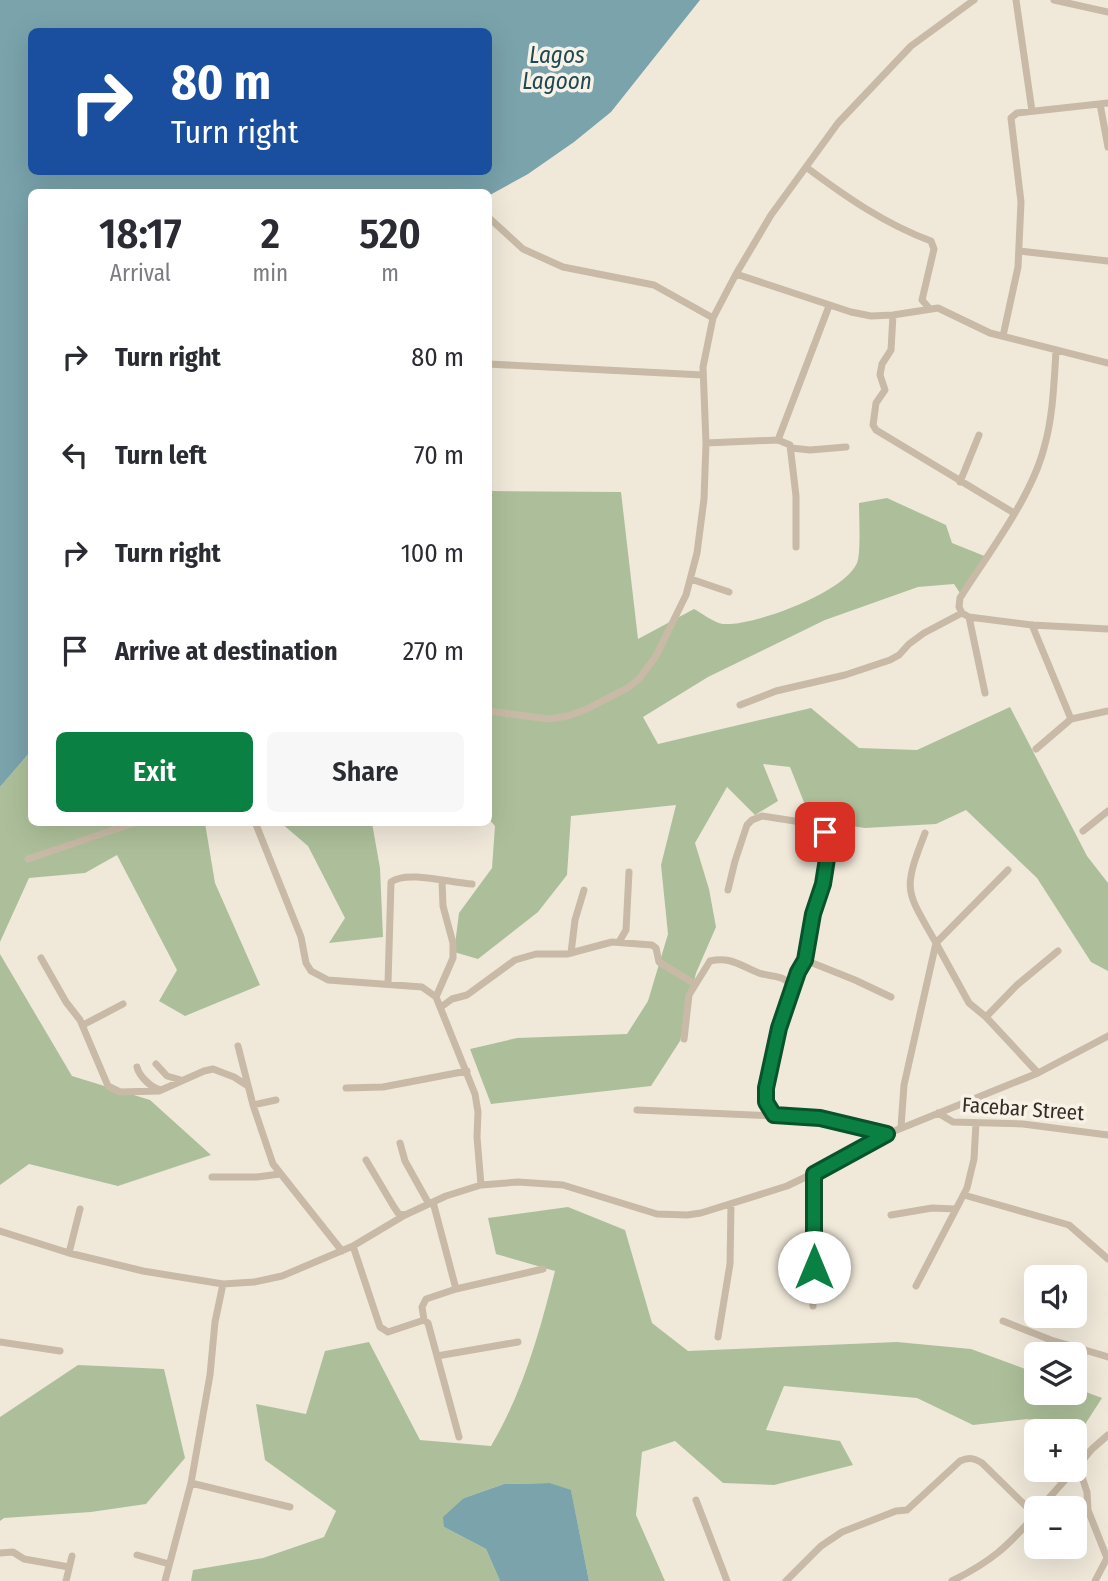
<!DOCTYPE html>
<meta charset="utf-8">
<style>
body{margin:0;font-family:"Fira Sans Condensed",sans-serif;background:#f7f7f7;color:#2b2b33;height:100vh;display:flex;flex-direction:column;font-size:26px;white-space:nowrap}
*{box-sizing:border-box;margin:0}
p{font-size:23px;color:#7c7c81}
.icon{flex:none;width:38px;height:38px;fill:none;stroke:currentColor;stroke-width:2;stroke-linecap:round;stroke-linejoin:round}
.map{position:relative;flex:1;overflow:hidden}
.drawer{position:absolute;left:28px;top:189px;width:464px;height:637px;display:flex;flex-direction:column;background:#fff;border-radius:10px;box-shadow:0 7px 28px #0002}
.drawer>*{flex:none}
.top-card{position:absolute;left:28px;top:28px;width:464px;height:147px;border-radius:10px;box-shadow:0 7px 28px #0002;background:#1a4fa0;color:#fff;overflow:hidden}
.tools{position:absolute;left:1024px;top:1265px;display:grid;gap:14px}
.tools a{display:grid;place-items:center;width:63px;height:63px;border-radius:10px;background:#fff;box-shadow:0 7px 28px #0002;font-size:35px}
.pin{position:absolute;display:grid;place-items:center;width:60px;height:60px;color:#fff;margin:-30px;border-radius:14px;box-shadow:0 4px 10px #0006}
.me{position:absolute;width:77px;margin:-38px;rotate:0deg;stroke-linejoin:round;filter:drop-shadow(0 0 5px #0008)}
.turn{display:flex;align-items:center;gap:24px;height:147px;padding:0 28px;font-size:32px}
.turn .icon{width:91px;height:91px;stroke-width:2.5}
.turn b{display:block;font-size:49px;line-height:60px}
.eta{display:flex;justify-content:space-evenly;align-items:center;height:119px;text-align:center}
.eta b{font-size:42px;font-weight:600;line-height:49px}
.action{display:flex;gap:14px;margin-top:auto;padding:14px 28px}
.action a{flex:1;height:80px;border-radius:10px;background:#0b8043;color:#fff;font-size:28px;font-weight:600;line-height:80px;text-align:center}
.action a+a{background:#f7f7f7;color:#2b2b33}
ul{padding:0;list-style:none}
li{display:flex;align-items:center;gap:21px;height:98px;padding:0 28px}
li div{flex:1}
li b{display:block;font-size:26px}
li em{font-style:normal}
.map>svg:first-child{display:block}
</style>
<div class="map">
<svg width="1108" height="1581" viewBox="0 0 1108 1581">
<rect width="100%" height="100%" fill="#f0e9da"/>
<path fill="#adbf9a" d="M488 491 621 492 638 639 694 609C702 613 714 623 723 624 754 626 844 593 857 563 861 554 859 515 859 503L887 498 946 525 952 543 987 557 962 596 954 584 918 587 825 620 708 677 643 717 658 744 811 708 859 748 917 750 1010 707 1087 856 1108 883V971L1091 962 1037 878 966 810 936 824 865 828 811 820 790 767 763 764 778 801 755 815 727 787 695 843 709 889 716 927 696 973 680 1041 651 1086 491 1104 470 1049 517 1038 627 1034 648 1001 668 934 661 865 676 805 571 816 567 875 538 912 478 959 454 952 459 913 492 868 495 826 488 818Z
M31 751 32 822 205 823 215 883 260 985 185 1016 159 1001 177 970 117 855 85 873 29 878 0 942V787Z
M281 823H372L380 868 383 937 329 943 345 918 308 846Z
M0 954 72 1076 150 1100 211 1155 118 1186 29 1164 0 1185Z
M568 1207 625 1230 652 1323 688 1351 897 1342 971 1349 1036 1373V1393H1074L1075 1388 1102 1398 1082 1429 1027 1419 973 1425 917 1398 784 1386 766 1430 840 1441 853 1465 774 1485 723 1483 675 1441 642 1452 636 1515 665 1581H589L571 1491 550 1483 504 1484 464 1498 444 1527 486 1549 500 1581H191L193 1570 263 1558 324 1537 336 1511 265 1460 256 1404 306 1414 325 1351 369 1342 420 1440 491 1446C523 1392 540 1331 555 1271L496 1254 488 1218Z
M78 1365 164 1369 185 1458 146 1504 91 1512 4 1518 0 1521V1417Z"/>
<path fill="#7aa3ac" fill-rule="evenodd" d="M0 0H700L611 112 574 142 528 174 488 196V192H32L31 751 0 787ZM32 32H488V172H32Z
M550 1483 571 1490 589 1581H500L486 1549 444 1527 443 1517 464 1498 504 1484Z"/>
<g fill="none" stroke-linecap="round" stroke-linejoin="round">
<path stroke="#c8baa6" stroke-width="7" d="M1016 0 1032 111
M1054 0 1108 12
M1100 104 1108 147
M806 167C846 197 885 224 931 241L934 249 922 300 929 308
M488 217 523 249 563 267 654 285 713 318
M1019 251 1108 261
M736 274 851 312 871 316 893 315 938 308 990 333 1108 363
M893 315 891 350 882 364 880 375 885 390 876 403 873 425 876 430 1014 513
M1003 336 1018 267 1021 202 1011 118 1017 113 1108 103
M488 364 703 375
M778 440 829 306
M706 443 778 440 790 445 796 496V547
M791 448 810 450 846 447
M960 482 979 435
M691 579 729 592
M962 613 959 607 960 598C988 554 1031 498 1044 448 1053 417 1054 383 1056 351
M962 613 969 617 1032 625 1108 629
M969 617 985 693
M1032 625 1071 719 1108 711
M740 705 776 691 845 675 890 660 899 655 909 644 924 633 962 613
M488 711 549 719 568 716 587 709 629 687 639 679 656 656 686 595 697 553 704 499 706 443 703 367 713 318 736 274 771 215 838 123 911 46 974 0
M1036 749 1071 719
M255 822 301 937 306 963 311 971 328 980 422 987 436 997 475 1094 478 1112 477 1137 481 1185
M1083 831 1108 811
M28 859 137 822
M1008 870 936 943 969 1003 986 1017 1038 1073
M728 890 735 861 747 825 752 820 762 816 801 822 825 832 828 836 827 864 813 914 808 947 782 1019 766 1088V1102L774 1115
M619 942 626 930 629 872
M571 953 575 920 584 890
M41 958 66 1002 80 1020 108 1086 120 1092 159 1091 204 1071 213 1069 234 1077 248 1086
M805 960 855 980 891 997
M388 983 391 882C407 870 451 883 472 884
M436 997 453 958V943L443 906 442 881
M441 1007 452 999 467 995 515 960 536 954H567L612 942 652 945 656 948 659 962 695 984
M986 1017 1017 985 1058 951
M83 1025 123 1004
M684 1039 689 995 710 961C730 956 741 966 759 973 773 978 784 973 793 989
M238 1046 253 1105 273 1164 342 1251
M156 1064 167 1076 181 1080
M137 1067C139 1076 151 1088 161 1090
M346 1088 383 1087 467 1071
M253 1105 276 1100
M637 1110 820 1118 887 1134
M938 1113 953 1122 1023 1124 1108 1135
M901 1127 904 1085 936 943C906 890 902 892 925 833
M400 1143 405 1161 429 1204
M366 1160 394 1207 398 1213 405 1215
M212 1177H257L280 1174
M964 1195 1069 1225 1108 1259
M433 1202 456 1289 426 1299 422 1307 424 1320 428 1323 459 1437
M891 1215 932 1208 955 1209
M0 1231 69 1253 143 1271 223 1284 254 1282 282 1276 353 1246 405 1215 446 1196 481 1185 518 1182 563 1185 657 1214 687 1215 701 1213 787 1186 814 1173 887 1134 1038 1073 1108 1036
M353 1246 380 1327 388 1332 424 1320
M69 1253 80 1209
M916 1286 967 1188 974 1159 976 1123
M456 1289 543 1269
M813 1306 811 1283 814 1267V1173
M1003 1321 1051 1340 1108 1357
M718 1337 730 1264 731 1205
M0 1342 60 1351
M437 1356 518 1342
M1078 1465 1087 1492 1088 1510 1107 1558 1095 1581
M1077 1467 1092 1449 1108 1435
M191 1483 290 1507
M696 1500 727 1581
M1040 1508 1074 1470
M0 1553 13 1552 24 1559 69 1567
M137 1555 169 1564
M66 1581 72 1556
M165 1581 191 1483 210 1375 215 1322 223 1284
M786 1581 821 1546 842 1532 896 1511 907 1510 960 1461C969 1457 974 1458 982 1463L1035 1515
M952 1581C992 1561 1007 1547 1036 1514"/>
</g>
<g fill="none" stroke-linecap="round" stroke-linejoin="round">
<defs>
<path id="route" d="M814 1267V1174L887 1134 820 1118 774 1115 766 1102V1088L779 1028 798 972 805 960 813 914 823 884 829 846 825 832"/>
</defs>
<use href="#route" stroke="#07532c" stroke-width="18"/>
<use href="#route" stroke="#0b8043" stroke-width="12"/>
</g>
<g text-anchor="middle" dominant-baseline="central" stroke-width="7" stroke-linejoin="round" paint-order="stroke">
<g font-size="21" fill="#342d27" stroke="#f8f2e6">
<text transform="translate(1023 1109) rotate(4)">Facebar Street</text>
</g>
<g font-size="23" font-style="italic" fill="#1e4954" stroke="#f8f2e6">
<text x="557" y="55">Lagos<tspan x="557" dy="26">Lagoon</tspan></text>
</g>
</g>
</svg>
<div class="tools">
<a><svg class="icon" aria-label="sound" viewBox="0 0 24 24"><path d="M4 9h4l5-4v14l-5-4H4zM17 9q2 3 0 6"/></svg></a>
<a><svg class="icon" aria-label="layers" viewBox="0 0 24 24"><path d="M12 4l9 5-9 5-9-5zM3 14l9 5 9-5"/></svg></a>
<a>+</a>
<a>−</a>
</div>
<div class="pin" style="left:825px;top:832px;background:#d93025"><svg class="icon" aria-label="arrive" viewBox="0 0 24 24"><path d="M6 21V4h12l-3 4 3 4H6"/></svg></div>
<svg class="me" style="left:814px;top:1267px" viewBox="-20 -20 40 40"><circle r="19" fill="#fff"/><path d="M0-13L10 11 0 6-10 11z" fill="#0b8043"/></svg>
<div class="top-card">
<div class="turn"><svg class="icon" aria-label="right" viewBox="0 0 24 24"><path d="M7 20v-9h11M14 6l5 5-5 5"/></svg><div><b>80 m</b>Turn right</div></div>
</div>
<section class="drawer">
<div class="eta">
<div><b>18:17</b><p>Arrival</p></div>
<div><b>2</b><p>min</p></div>
<div><b>520</b><p>m</p></div>
</div>
<ul>
<li><svg class="icon" aria-label="right" viewBox="0 0 24 24"><path d="M7 20v-9h11M14 6l5 5-5 5"/></svg><div><b>Turn right</b></div><em>80 m</em></li>
<li><svg class="icon" aria-label="left" viewBox="0 0 24 24"><path d="M17 20v-9H6M10 6l-5 5 5 5"/></svg><div><b>Turn left</b></div><em>70 m</em></li>
<li><svg class="icon" aria-label="right" viewBox="0 0 24 24"><path d="M7 20v-9h11M14 6l5 5-5 5"/></svg><div><b>Turn right</b></div><em>100 m</em></li>
<li><svg class="icon" aria-label="arrive" viewBox="0 0 24 24"><path d="M6 21V4h12l-3 4 3 4H6"/></svg><div><b>Arrive at destination</b></div><em>270 m</em></li>
</ul>
<div class="action"><a>Exit</a><a>Share</a></div>
</section>
</div>
